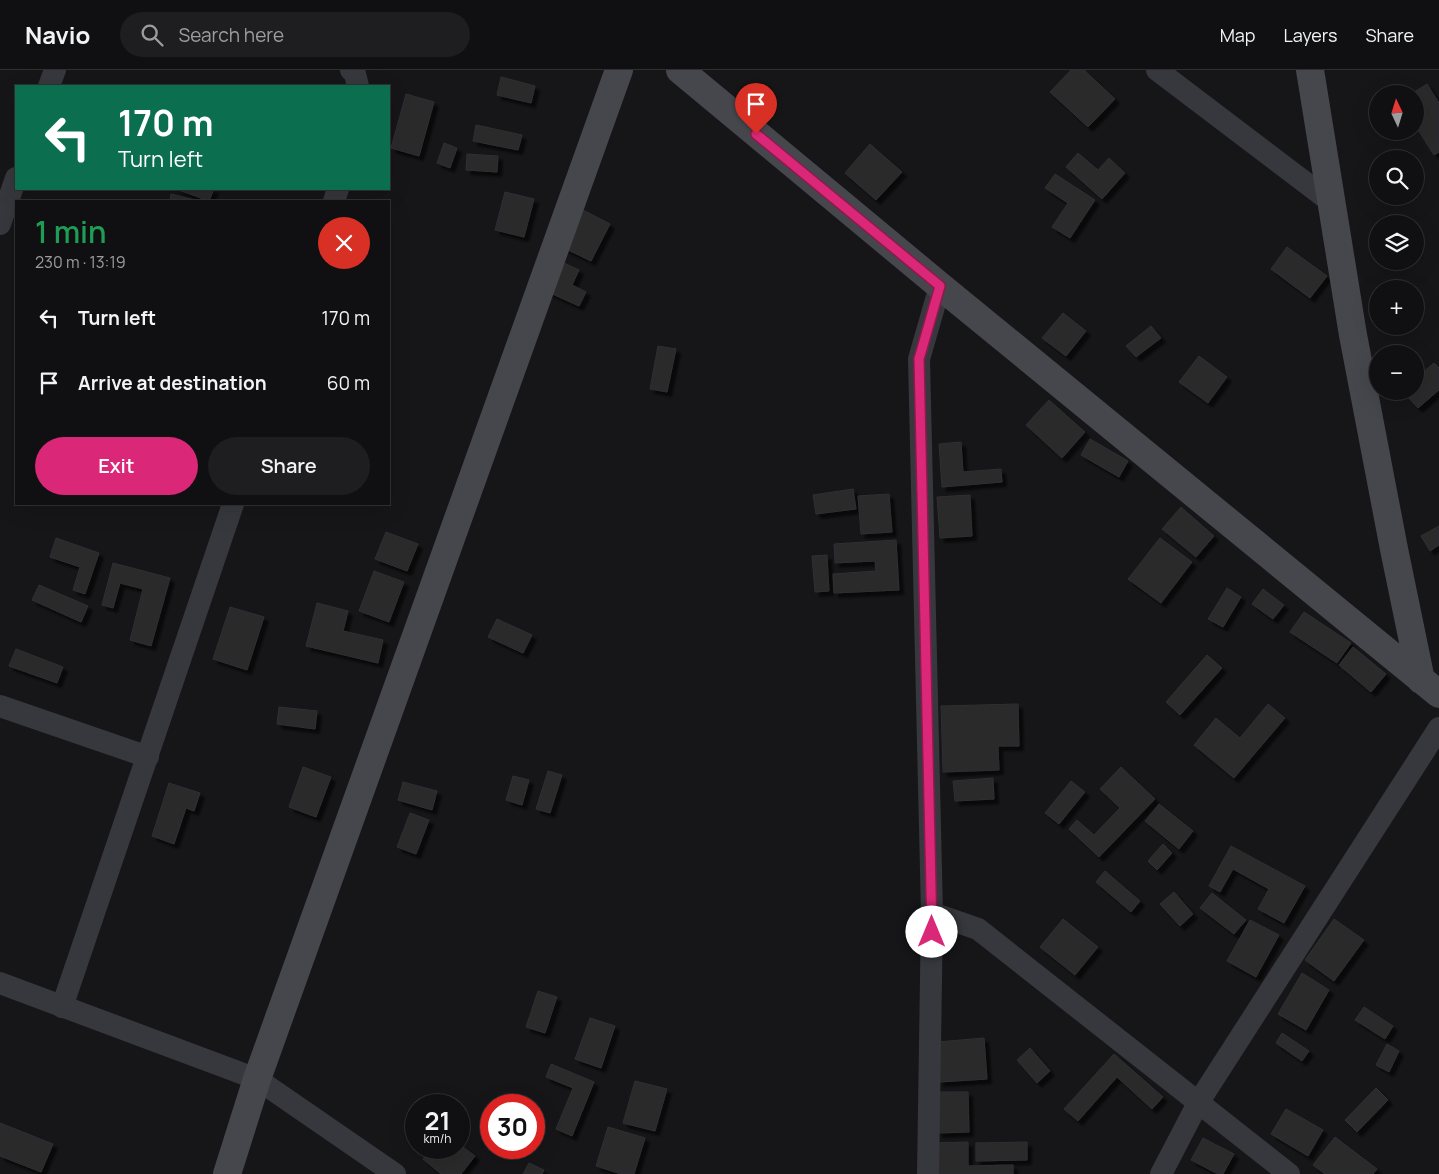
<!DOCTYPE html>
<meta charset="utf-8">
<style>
body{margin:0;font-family:Manrope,sans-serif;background:#1e1e20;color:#f1f3f6;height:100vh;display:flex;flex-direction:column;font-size:19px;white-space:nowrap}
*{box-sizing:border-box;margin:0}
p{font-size:16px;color:#9c9d9f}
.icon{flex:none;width:28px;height:28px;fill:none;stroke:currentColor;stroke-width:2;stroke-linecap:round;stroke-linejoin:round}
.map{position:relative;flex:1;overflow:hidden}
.details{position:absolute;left:15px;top:130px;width:375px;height:305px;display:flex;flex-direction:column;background:#101012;border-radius:0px;box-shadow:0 5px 20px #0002,0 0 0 1px #303032}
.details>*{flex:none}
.top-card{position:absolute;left:15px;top:15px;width:375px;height:105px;border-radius:0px;box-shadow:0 5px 20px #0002,0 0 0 1px #303032;background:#0b6e4f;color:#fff;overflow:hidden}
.needle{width:32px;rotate:356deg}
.fabs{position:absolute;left:1369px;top:15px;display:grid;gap:10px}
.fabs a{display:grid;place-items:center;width:55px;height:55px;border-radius:50%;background:#101012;box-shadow:0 5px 20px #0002,0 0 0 1px #303032;font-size:25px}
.speed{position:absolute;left:405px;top:1024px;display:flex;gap:10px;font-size:25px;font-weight:700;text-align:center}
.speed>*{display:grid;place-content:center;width:65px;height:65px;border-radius:50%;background:#101012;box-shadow:0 5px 20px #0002,0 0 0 1px #303032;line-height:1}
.speed small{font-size:12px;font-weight:400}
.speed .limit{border:8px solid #d22;background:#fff;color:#111}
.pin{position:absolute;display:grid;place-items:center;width:42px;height:42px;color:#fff;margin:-51px -21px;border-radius:50% 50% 50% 0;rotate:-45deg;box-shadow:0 0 5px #0007}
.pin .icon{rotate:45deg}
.me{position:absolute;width:55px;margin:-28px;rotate:0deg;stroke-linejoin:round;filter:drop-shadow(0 0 4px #0008)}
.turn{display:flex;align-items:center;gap:18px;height:105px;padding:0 20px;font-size:22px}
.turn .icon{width:65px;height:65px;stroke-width:2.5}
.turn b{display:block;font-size:35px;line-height:42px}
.round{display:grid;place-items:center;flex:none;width:52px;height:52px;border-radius:26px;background:#1e1e20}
.summary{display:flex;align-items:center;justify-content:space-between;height:85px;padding:0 20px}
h1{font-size:30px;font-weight:600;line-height:38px;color:#1e9e55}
.primary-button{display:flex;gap:10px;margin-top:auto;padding:10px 20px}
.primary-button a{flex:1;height:58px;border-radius:30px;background:#db2777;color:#fff;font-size:20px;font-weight:600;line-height:58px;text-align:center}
.primary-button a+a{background:#1e1e20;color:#f1f3f6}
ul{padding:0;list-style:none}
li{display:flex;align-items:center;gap:15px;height:65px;padding:0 20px}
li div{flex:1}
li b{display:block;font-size:19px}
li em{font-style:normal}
header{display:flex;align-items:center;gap:30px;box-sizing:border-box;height:70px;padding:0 25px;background:#101012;border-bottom:1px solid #303032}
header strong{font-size:24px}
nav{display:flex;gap:28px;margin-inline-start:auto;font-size:18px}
.search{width:350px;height:45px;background:#1e1e20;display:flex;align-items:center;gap:12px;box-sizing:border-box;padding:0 18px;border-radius:28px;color:#9c9d9f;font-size:19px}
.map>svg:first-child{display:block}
</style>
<header>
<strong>Navio</strong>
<div class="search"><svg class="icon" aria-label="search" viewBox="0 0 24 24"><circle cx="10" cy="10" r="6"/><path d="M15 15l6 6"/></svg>Search here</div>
<nav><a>Map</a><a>Layers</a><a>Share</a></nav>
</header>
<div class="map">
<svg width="1439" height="1104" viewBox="0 0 1439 1104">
<defs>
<filter id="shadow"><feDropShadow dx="4.5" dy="4.5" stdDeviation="1" flood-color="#0009"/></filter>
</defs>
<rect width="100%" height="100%" fill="#161618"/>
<path fill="#29292c" stroke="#303034" filter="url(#shadow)" d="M1071 0H1084L1115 29 1088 57 1050 22Z
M501 7 535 16 531 33 497 25Z
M1427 14 1439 33V82L1434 85 1415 55V24H1411Z
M406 24 434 32 419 86 391 78Z
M476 55 522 65 518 80 473 71Z
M444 73 457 78 450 98 437 93Z
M870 74 902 102 876 130 845 103Z
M1078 83 1098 100 1109 88 1125 103 1102 129 1066 97Z
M467 84 498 86 497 102 466 100Z
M1055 104 1095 130 1070 168 1052 157 1068 133 1045 118Z
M176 119H214L209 131Z
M505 122 534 129 524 167 495 160Z
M171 124 199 131H170Z
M583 140 610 154 591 191 564 178Z
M1287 177 1327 206 1310 228 1271 199Z
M562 192 579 200 572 215 586 222 579 236 548 222Z
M1063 243 1086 261 1066 286 1042 268Z
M1151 256 1161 268 1136 287 1126 276Z
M658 276 676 279 667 322 650 319Z
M1199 286 1227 307 1208 333 1179 312Z
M1434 293 1439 298V320L1418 338 1402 321H1415V309Z
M1049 330 1085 362 1062 388 1026 355Z
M1090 369 1128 391 1119 407 1081 385Z
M961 372 963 402 1001 399 1002 412 942 417 939 374Z
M853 419 856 439 816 444 813 425Z
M889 424 892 462 861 464 858 426Z
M970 425 972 466 940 468 937 427Z
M1181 437 1214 466 1196 487 1162 459Z
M1439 456V475L1430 481 1421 466Z
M386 462 418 474 407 501 375 489Z
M56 468 99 483 85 524 73 520 80 497 50 487Z
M1160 468 1192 492 1161 533 1128 509Z
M896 470 899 520 834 523 833 504 876 501 875 491 835 493 834 474Z
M827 485 829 521 815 522 812 486Z
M113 493 170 508 151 576 130 570 143 519 120 513 113 538 102 535Z
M374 501 404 512 389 552 359 541Z
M39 515 88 536 81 552 32 530Z
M1227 518 1241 527 1223 557 1208 549Z
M1263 519 1284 535 1273 549 1252 534Z
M317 533 348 541 343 561 383 570 378 593 306 576Z
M230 537 264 547 247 600 213 589Z
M1304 542 1351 573 1337 593 1290 562Z
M497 549 532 565 523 583 488 567Z
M1353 577 1386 604 1371 622 1339 595Z
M16 579 63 597 57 613 9 596Z
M1207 585 1222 598 1180 645 1166 632Z
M1018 634 1019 676H998L999 700 943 702 941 636Z
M1268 634 1285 648 1234 708 1194 675 1216 648 1240 668Z
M279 637 317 641 315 659 277 654Z
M303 697 331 707 316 747 289 737Z
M1121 697 1155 729 1099 787 1069 759 1077 750 1094 765 1120 738 1100 719Z
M548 701 562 705 550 743 536 739Z
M513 706 529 710 522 735 506 730Z
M993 708 994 729 955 731 953 711Z
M1071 711 1085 722 1059 754 1045 743Z
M403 712 437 721 432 740 398 730Z
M169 713 200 723 194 741 186 738 174 774 152 766Z
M1159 734 1193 761 1179 779 1145 751Z
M410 743 429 750 416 784 397 777Z
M1163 774 1172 783 1157 800 1148 791Z
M1231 776 1305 816 1284 853 1258 839 1269 819 1233 799 1220 822 1209 816Z
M1105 801 1140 831 1131 842 1096 812Z
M1174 822 1193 844 1180 856 1160 834Z
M1212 823 1246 850 1234 864 1200 838Z
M1063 849 1098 877 1075 905 1040 877Z
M1334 849 1364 870 1334 911 1305 890Z
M1250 850 1279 865 1256 907 1227 891Z
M1302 903 1329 920 1306 960 1278 944Z
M538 921 557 927 545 963 526 957Z
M1364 937 1393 956 1385 969 1355 950Z
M590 948 615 956 601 998 575 989Z
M1282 963 1309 981 1302 991 1276 973Z
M984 968 987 1009 939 1012 937 972Z
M1387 974 1399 981 1389 1002 1376 995Z
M1030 978 1050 1001 1037 1013 1017 990Z
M1114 984 1163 1027 1152 1039 1117 1007 1078 1051 1064 1039Z
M551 994 594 1012 572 1066 556 1059 573 1018 546 1007Z
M635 1011 667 1019 655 1061 623 1053Z
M1376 1018 1388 1030 1357 1062 1345 1050Z
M938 1022H968L969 1062 938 1063Z
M1286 1039 1323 1060 1308 1086 1271 1064Z
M0 1053 53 1074 41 1102 0 1086Z
M608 1057 645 1068 634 1104H621L596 1096Z
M1335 1067 1377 1099 1373 1104H1325L1313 1095Z
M1203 1068 1234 1084 1223 1104H1218L1191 1090Z
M968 1072V1096L1013 1095V1104H936L934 1073Z
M1027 1072V1090L976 1091V1073Z
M459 1074 475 1086 461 1104H441L423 1089 432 1078H459Z
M529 1093 544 1100 542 1104H523Z"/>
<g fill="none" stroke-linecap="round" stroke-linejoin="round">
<path stroke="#37383d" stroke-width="22" d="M351 0 355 4 358 16
M1157 0 1331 132
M49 16 55 0
M334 131 338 119
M0 154 16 108
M0 636 148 687
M932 843 978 859 1289 1104
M0 913 257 1009 395 1104
M62 937 233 434
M928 1104 932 843 919 289 940 216
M1161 1104 1198 1033 1439 658"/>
<path stroke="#45474d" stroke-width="28" d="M680 0 940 216 1439 624
M1310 0 1353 265 1394 479 1421 610
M227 1104 257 1009 619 0"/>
</g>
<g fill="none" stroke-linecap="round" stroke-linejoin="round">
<defs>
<path id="route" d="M756 64 940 216 919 289 932 862"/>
</defs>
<use href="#route" stroke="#8e194d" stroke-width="12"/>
<use href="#route" stroke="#db2777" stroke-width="9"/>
</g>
</svg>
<div class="fabs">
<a><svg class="needle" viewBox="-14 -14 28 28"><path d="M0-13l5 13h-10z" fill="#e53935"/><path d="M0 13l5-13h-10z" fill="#9c9d9f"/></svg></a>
<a><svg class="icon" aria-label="search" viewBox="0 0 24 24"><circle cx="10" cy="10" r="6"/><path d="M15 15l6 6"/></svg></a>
<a><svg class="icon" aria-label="layers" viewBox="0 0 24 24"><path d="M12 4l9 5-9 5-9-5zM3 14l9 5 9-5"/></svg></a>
<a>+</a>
<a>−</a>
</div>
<div class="speed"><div>21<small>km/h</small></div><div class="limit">30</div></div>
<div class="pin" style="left:756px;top:64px;background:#d93025"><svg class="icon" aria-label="arrive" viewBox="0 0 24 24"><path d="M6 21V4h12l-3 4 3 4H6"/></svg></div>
<svg class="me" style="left:932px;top:862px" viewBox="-20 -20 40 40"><circle r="19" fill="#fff"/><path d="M0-13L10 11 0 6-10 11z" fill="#db2777"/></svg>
<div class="top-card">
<div class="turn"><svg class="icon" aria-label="left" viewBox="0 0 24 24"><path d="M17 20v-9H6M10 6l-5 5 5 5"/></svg><div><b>170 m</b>Turn left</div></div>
</div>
<section class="details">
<div class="summary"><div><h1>1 min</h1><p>230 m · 13:19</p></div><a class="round" style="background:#d93025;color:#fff"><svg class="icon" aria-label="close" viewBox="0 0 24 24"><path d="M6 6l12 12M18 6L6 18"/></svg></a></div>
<ul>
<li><svg class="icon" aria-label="left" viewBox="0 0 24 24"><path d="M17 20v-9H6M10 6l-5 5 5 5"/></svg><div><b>Turn left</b></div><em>170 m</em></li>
<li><svg class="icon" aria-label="arrive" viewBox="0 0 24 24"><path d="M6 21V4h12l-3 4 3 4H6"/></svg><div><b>Arrive at destination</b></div><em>60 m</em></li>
</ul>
<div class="primary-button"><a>Exit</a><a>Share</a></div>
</section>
</div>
